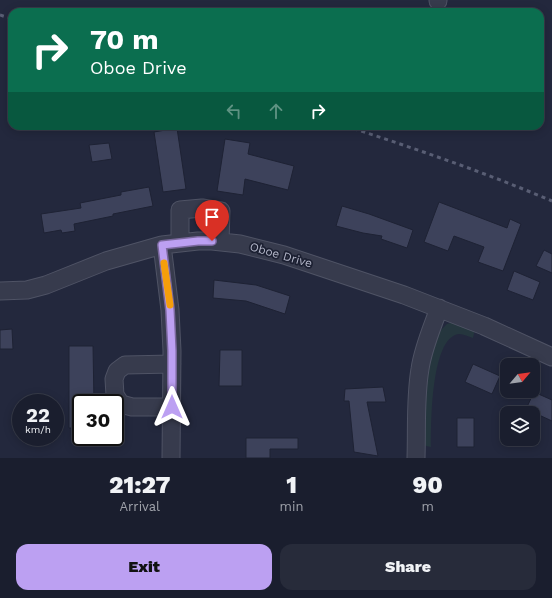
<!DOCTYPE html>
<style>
body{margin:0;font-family:"Work Sans",sans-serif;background:#272b3a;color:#f1f3f6;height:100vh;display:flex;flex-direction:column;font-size:15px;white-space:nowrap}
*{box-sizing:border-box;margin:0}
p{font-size:13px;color:#9fa2aa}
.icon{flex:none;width:22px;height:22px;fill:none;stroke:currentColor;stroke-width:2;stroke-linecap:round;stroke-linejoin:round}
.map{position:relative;height:458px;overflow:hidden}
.details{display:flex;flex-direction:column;background:#1a1e2e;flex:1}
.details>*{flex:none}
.hud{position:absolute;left:8px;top:8px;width:536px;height:122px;border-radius:12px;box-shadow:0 2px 10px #0003,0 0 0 1px #383c4a;background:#0b6e4f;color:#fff;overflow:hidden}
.needle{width:26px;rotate:61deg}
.controls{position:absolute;left:500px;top:358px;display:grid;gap:8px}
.controls a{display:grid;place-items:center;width:40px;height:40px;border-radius:8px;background:#1a1e2e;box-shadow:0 2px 10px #0003,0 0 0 1px #383c4a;font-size:20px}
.speed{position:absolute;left:12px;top:394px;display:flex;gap:8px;font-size:20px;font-weight:700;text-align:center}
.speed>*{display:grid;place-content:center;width:52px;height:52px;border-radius:50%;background:#1a1e2e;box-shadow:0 2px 10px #0003,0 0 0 1px #383c4a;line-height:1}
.speed small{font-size:10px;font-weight:400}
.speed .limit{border:2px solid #111;border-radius:6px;background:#fff;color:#111}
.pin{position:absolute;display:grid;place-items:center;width:34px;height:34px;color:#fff;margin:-41px -17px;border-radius:50% 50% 50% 0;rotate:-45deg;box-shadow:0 0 4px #0007}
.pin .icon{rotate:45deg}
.me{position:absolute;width:44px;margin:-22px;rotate:0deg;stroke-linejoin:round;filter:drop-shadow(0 0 3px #0008)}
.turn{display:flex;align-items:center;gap:14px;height:84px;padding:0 16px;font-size:18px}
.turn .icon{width:52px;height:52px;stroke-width:2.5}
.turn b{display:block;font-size:28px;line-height:34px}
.lanes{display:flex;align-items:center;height:38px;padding:0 16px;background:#0003;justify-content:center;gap:20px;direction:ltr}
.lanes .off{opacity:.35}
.eta{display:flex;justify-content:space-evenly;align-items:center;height:68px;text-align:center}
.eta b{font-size:24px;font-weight:800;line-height:28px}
.primary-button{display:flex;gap:8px;margin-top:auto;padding:8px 16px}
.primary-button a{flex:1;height:46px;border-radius:12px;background:#bca0f2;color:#111;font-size:16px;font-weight:800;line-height:46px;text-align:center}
.primary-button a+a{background:#272b3a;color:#f1f3f6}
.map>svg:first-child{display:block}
</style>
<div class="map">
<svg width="552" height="458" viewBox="0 0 552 458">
<rect width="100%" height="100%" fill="#23283d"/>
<path fill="#25363e" d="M454 322 475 329 473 338C467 336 460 332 455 335 431 345 431 424 431 447L422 445 423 400 430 356 439 333 441 330 447 324Z"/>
<path fill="#3d425b" stroke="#1e2234" d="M177 128 186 189 163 192 154 132Z
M225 139 250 143 248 154 294 166 288 190 245 179 243 195 217 191Z
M109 143 112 159 92 162 89 145Z
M149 187 153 206 113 214V216L74 224 75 231 62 233 61 230 44 233 41 214 81 208 80 203 121 195V192Z
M439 202 507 228 510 219 521 224 503 271 478 262 484 247 454 236 448 251 424 242Z
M342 206 369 214 413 230 407 248 381 239 382 236 363 233 336 226Z
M544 250 552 254V273L536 266Z
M514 271 540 282 533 300 507 290Z
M214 280 256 285 290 296 285 314 246 301 213 298Z
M12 329 13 349H0V330Z
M69 346H93L94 403H81V428H69Z
M220 350H242V386H219Z
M473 364 500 376 492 394 465 382Z
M383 387 386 402H367L378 456 354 452 349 401H344L345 389Z
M534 392 552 400V421L526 409Z
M457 418H474V447H457Z
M246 438H298V449H270V458H246Z"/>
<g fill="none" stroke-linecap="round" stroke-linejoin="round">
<defs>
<path id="minor" d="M438 0V1
M180 243V210L202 208 221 211 220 242
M162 245 170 310 172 351 171 458
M0 291 27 290 46 285 106 261 162 245 198 241H212L240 244 284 255 404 295 484 326 552 357
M172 407H132L121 404 115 395 114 379 117 371 125 365 172 364
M416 458C417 429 415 398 420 369 423 348 432 328 439 308"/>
</defs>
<use href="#minor" stroke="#4f5365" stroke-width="19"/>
<use href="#minor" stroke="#373b4d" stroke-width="17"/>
<path stroke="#595e74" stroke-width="3" stroke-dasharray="4 4" stroke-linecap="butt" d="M0 15 12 19
M346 126C416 149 484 172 552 201"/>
</g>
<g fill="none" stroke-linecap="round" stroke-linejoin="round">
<defs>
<path id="route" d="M172 407V351L170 310 162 245 198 241H212"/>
</defs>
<use href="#route" stroke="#7a689d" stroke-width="10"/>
<use href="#route" stroke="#bca0f2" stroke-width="7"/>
<path stroke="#f59e0b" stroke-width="7" d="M164 263 170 305"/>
</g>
<g text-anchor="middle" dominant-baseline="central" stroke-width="3.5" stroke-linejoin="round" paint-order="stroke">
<g font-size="12" fill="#b3b6c8" stroke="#1c2032">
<text transform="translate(281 255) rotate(16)">Oboe Drive</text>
</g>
</g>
</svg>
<div class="controls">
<a><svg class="needle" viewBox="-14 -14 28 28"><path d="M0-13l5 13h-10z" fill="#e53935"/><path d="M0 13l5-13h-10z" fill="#9fa2aa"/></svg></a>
<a><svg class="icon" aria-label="layers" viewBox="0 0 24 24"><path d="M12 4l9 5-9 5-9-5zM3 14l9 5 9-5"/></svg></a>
</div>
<div class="speed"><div>22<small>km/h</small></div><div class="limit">30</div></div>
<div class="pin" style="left:212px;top:241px;background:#d93025"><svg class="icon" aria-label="arrive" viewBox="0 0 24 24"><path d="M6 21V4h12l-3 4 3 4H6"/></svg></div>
<svg class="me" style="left:172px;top:407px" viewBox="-20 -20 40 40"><path d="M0-17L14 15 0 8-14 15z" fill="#bca0f2" stroke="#fff" stroke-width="4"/></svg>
<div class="hud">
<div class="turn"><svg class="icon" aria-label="right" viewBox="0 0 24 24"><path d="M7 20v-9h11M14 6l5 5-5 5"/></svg><div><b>70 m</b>Oboe Drive</div></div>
<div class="lanes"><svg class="icon off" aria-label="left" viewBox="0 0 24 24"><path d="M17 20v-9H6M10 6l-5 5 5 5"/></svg><svg class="icon off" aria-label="ahead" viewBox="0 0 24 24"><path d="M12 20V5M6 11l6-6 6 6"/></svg><svg class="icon" aria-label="right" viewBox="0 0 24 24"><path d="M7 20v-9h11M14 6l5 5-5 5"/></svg></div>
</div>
</div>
<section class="details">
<div class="eta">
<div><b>21:27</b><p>Arrival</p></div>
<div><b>1</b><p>min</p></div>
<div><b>90</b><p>m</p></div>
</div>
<div class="primary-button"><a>Exit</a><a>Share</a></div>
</section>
